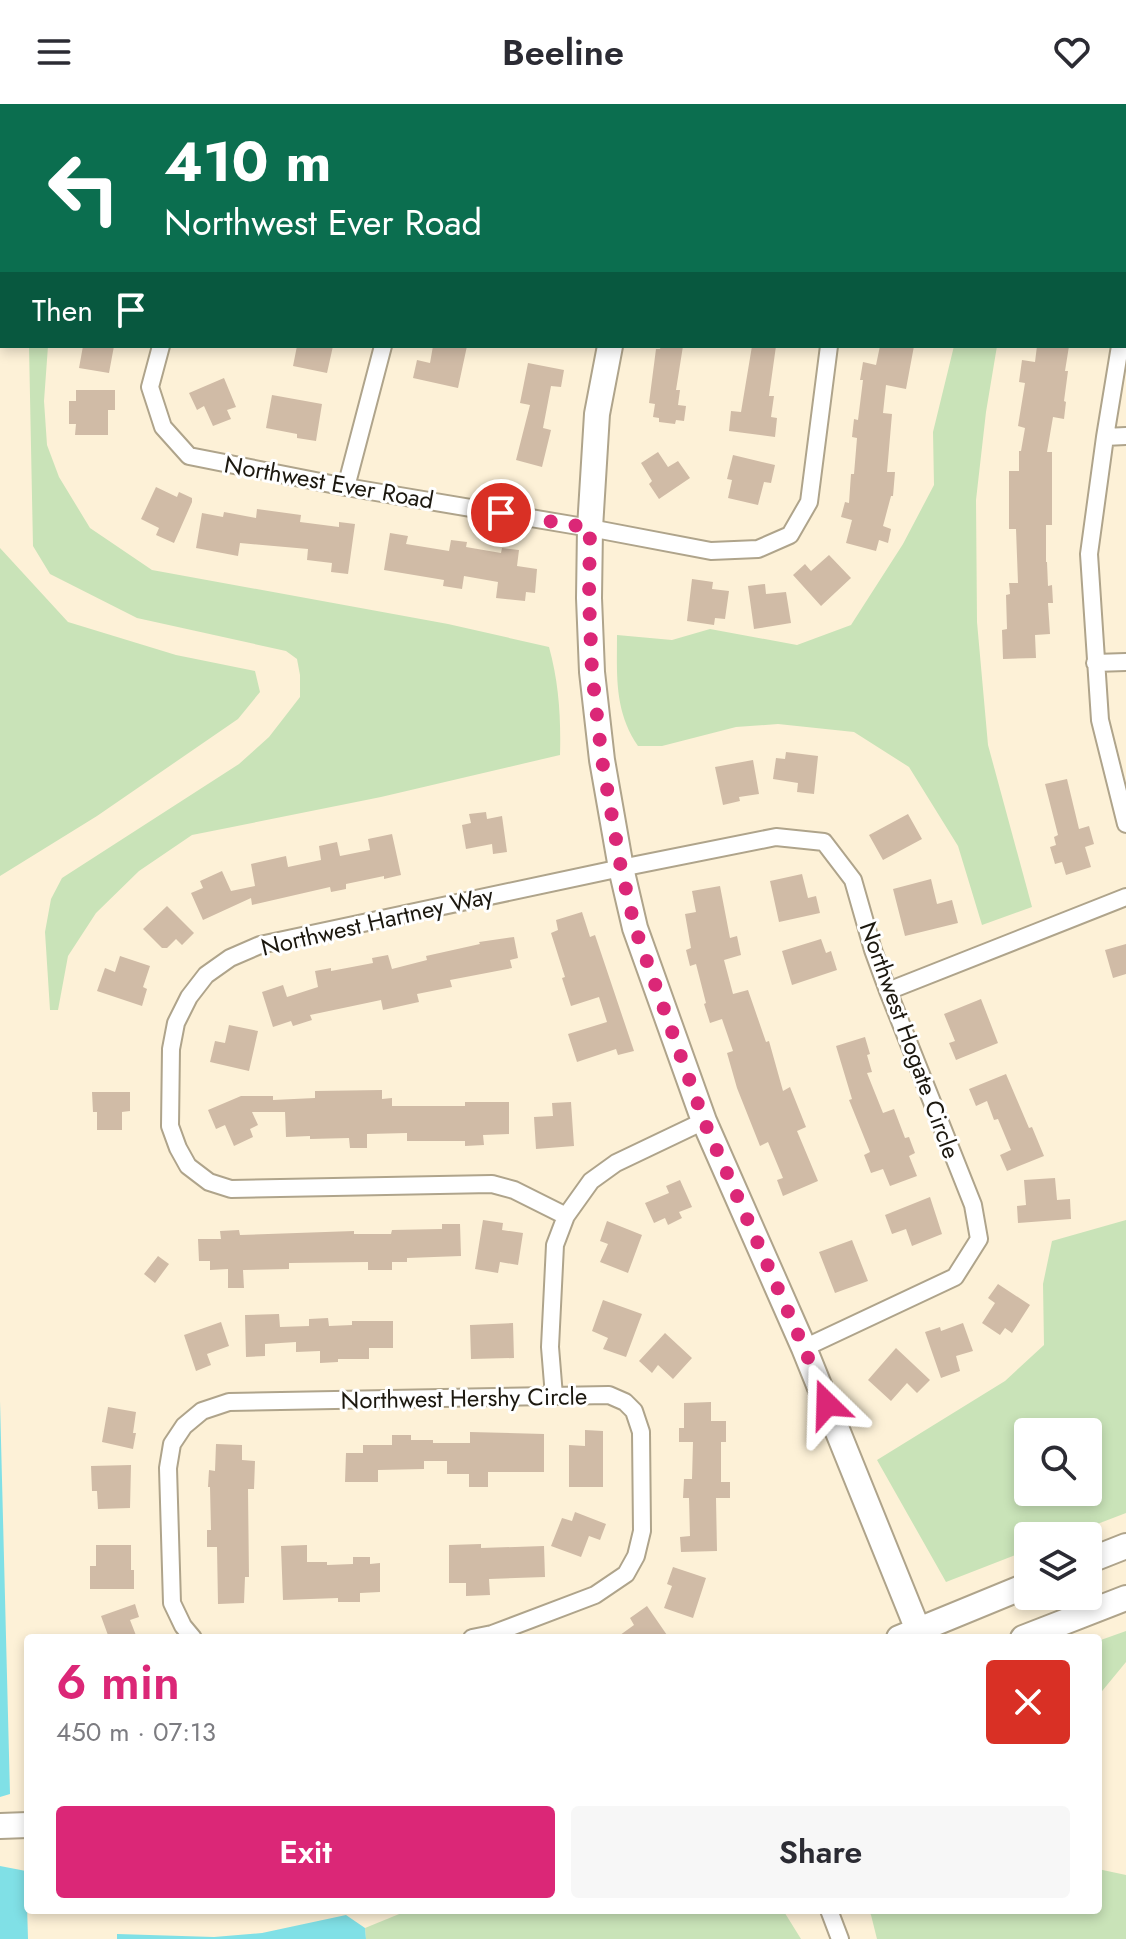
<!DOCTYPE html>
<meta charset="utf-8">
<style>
body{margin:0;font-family:Jost,sans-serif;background:#f7f7f7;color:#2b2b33;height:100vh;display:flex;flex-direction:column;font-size:30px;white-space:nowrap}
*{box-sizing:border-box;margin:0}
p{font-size:26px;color:#7c7c81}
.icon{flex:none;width:44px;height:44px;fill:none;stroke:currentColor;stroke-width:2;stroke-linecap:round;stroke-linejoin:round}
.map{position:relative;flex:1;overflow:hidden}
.sheet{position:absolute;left:24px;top:1530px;width:1078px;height:280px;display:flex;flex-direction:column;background:#fff;border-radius:8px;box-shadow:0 4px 12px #0003}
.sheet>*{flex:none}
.top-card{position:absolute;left:0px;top:0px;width:1126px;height:244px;box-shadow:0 4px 12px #0003;background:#0b6e4f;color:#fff;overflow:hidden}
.controls{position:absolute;left:1014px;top:1314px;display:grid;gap:16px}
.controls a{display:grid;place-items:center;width:88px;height:88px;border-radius:8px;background:#fff;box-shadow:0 4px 12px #0003;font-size:40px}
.pin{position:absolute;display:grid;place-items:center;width:68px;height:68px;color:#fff;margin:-34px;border:4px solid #fff;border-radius:50%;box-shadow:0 2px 8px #0007}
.me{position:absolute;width:88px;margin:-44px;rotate:338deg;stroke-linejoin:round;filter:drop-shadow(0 0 6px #0008)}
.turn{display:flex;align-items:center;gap:28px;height:168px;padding:0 32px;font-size:36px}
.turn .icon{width:104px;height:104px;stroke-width:2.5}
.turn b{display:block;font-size:56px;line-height:68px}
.then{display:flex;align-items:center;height:76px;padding:0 32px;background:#0003;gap:16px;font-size:30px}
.round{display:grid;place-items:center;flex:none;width:84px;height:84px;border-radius:8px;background:#f7f7f7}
.headline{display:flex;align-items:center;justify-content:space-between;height:136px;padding:0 32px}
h1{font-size:48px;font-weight:600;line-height:60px;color:#db2777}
.action{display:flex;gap:16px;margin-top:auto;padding:16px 32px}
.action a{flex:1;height:92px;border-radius:8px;background:#db2777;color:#fff;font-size:32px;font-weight:600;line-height:92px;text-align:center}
.action a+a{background:#f7f7f7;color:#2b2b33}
header{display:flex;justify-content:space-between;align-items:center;height:104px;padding:0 32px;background:#fff;font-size:36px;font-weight:600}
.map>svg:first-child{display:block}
</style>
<header><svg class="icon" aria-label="menu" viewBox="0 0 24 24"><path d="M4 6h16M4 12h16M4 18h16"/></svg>Beeline<svg class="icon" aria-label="heart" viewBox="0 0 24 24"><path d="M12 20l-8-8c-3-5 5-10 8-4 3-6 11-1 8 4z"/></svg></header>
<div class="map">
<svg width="1126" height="1835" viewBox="0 0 1126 1835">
<rect width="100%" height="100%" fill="#fdf1d7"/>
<path fill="#c9e3b8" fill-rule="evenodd" d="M29 242H48L44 297 47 341 59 373 90 424 152 466 448 520 549 543C559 579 561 614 560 651L381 693 192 731 139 767 96 809 68 852 58 906H50L45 828 51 795 62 774 239 660 269 633 300 593V571L297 555 286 547 137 514 50 470 33 442Z
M954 242H997L986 308 976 396 977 518 988 641 1032 803 982 821 958 742 909 663 854 628 778 620 736 623 662 642H638C614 607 617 571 617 531L672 536 710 525 797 541 851 521 903 440 934 381 933 328Z
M0 444 68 518 176 551 255 567 260 588 238 615 97 712 0 772Z
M1126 1116V1409L1066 1432H1028V1446L946 1478 877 1356 1005 1277 1044 1241 1043 1180 1052 1137ZM1028 1328H1088V1388H1028Z
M1126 1527V1558L1098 1592V1537Z
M1098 1765 1126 1771V1835H877L871 1811 868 1806H1098Z
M409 1806H783L801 1835H366L365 1824Z"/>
<path fill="#80e0e6" d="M0 1297 10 1690 0 1693Z
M0 1762 26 1767 28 1835H0Z
M346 1811 365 1824 366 1835H117V1830L214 1833 262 1829Z"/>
<path fill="#d0bba6" d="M83 242H114L109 269 79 264Z
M297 242H333L327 269 293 262Z
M433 242H467L458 284 413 274 417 256 430 259Z
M661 242H683L676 286H680L678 301 686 302 684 317 676 316 675 320 659 318V314L653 313 655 300 649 299 656 245H660Z
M752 242H776L769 292H774L771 313 777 314 775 333 729 327 731 307 741 308Z
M880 242H914L906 285 886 281 883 309 892 310 887 368H895L893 392H891L883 422 891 425 888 439 879 436 876 447 846 439 852 416 841 413 845 398 849 399 851 370H854L857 334 852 333 854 315 858 316 863 276H860L863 258 876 261Z
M1037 242H1069L1065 267H1068L1064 297 1066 298 1064 315 1053 313 1047 348H1052V421H1046V458H1047L1048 482 1052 481 1053 499H1048L1050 530 1035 531 1036 554 1003 555 1002 526 1007 525 1006 491 1010 490 1009 479H1018L1016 425H1009V367H1019V347H1021L1025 324 1018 322 1025 279 1019 278 1022 256 1035 258Z
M528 259 564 266 561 283 551 282 543 324 551 326 542 363 516 356 530 301 520 299Z
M224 274 236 303 227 306 231 315 213 322 204 302 197 306 189 289Z
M76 286H115V306H108V331H75L76 320H69V297H76Z
M272 291 322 300 316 337 297 334V330L266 324Z
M658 348 668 363 678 357 690 374 659 395 649 380 652 377 641 359Z
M733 351 775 361 771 379 764 378 758 401 728 394 732 376 727 375Z
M156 383 177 393 179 388 192 394V398L174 439 156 431 159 424 141 415Z
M257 405 301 411 300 418 339 423V418L355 420 348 470 331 468 332 459 307 456 308 445 240 439 238 452 196 444 202 409 223 413 224 408 256 414Z
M390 429 408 432 406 440 449 447 451 436 467 438 466 443 501 449 502 444 519 446 517 462 537 465 535 489 526 488 525 497 496 494 498 478 464 472 462 485 443 482 444 476 384 466Z
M829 451 851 474 821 502 793 471 805 460 811 467Z
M692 475 713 478 712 485 729 487 725 515 715 514 714 521 687 517Z
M765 480 766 490 786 488 791 519 754 525 748 482Z
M786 648 818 652 814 690 797 688 798 679 773 675 776 654 785 655Z
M753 656 759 690 739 693 740 697 723 701 715 663Z
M1067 675 1079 725 1089 722 1094 740 1085 743 1091 763 1066 771 1062 758 1055 760 1050 743 1056 741 1054 733 1058 731 1045 680Z
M486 708 487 715 502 712 507 748 493 750 492 740 466 745 462 721 471 719 469 710Z
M908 710 922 735 883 756 869 731Z
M392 730 401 771 384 775V772L346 780V785L331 788 330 783 252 801 251 794 203 816 191 789 203 784 200 777 222 767 231 787 255 782 251 760 286 752 288 763 321 756 319 742 337 738 340 752 370 746 368 735Z
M802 770 808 794 816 792 820 809 779 818 770 777Z
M931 775 937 800 952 796 958 819 905 832 893 785Z
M720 782 730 834 737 832 741 851 724 856 733 890 748 886 766 938 769 937 783 987 790 983 806 1023 797 1027 818 1077 783 1092 777 1076 783 1074 768 1038 760 1042 737 984 727 949 733 947 722 915 710 919 704 900 706 899 696 860 690 862 686 846 691 844 685 810 696 808 692 787Z
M167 802 194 829 182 841 176 835 167 844H162L143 825Z
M582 808 590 833 595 831 634 947 618 951 616 945 577 958 568 930 607 918 599 893 571 902 562 874 565 873 551 829 558 826 556 816Z
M514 833 518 854 510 856 512 864 450 876 452 883 417 890 419 898 383 906 381 896 310 911 312 916 293 922 291 917 273 923 262 888 283 881 287 893 318 883 315 867 331 864V867L373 859 372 854 388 851 392 865 427 856 426 852 480 840 479 838Z
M821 835 826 849 831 847 837 866 792 881 782 847Z
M1126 840V870L1113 874 1105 846Z
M120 852 150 862 143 883 147 885 142 902 97 887 105 864 115 868Z
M981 895 998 939 956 956 949 939 955 937 944 910Z
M229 921 258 927 249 967 210 958 215 937 225 939Z
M865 933 870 950 867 951 872 968 867 969 883 1009 894 1005 905 1034 909 1033 915 1049 909 1052 917 1072 890 1082 883 1065 871 1069 864 1051 870 1048 849 996 852 995 836 942Z
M1006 970 1029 1024 1032 1023 1044 1052 1007 1067 1000 1051 1011 1046 998 1015 994 1016 987 997 976 1002 969 985Z
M382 986V995L392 994V1002H465V998H509V1030L483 1031 484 1041 465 1042V1037H407V1029L367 1030V1044H350L349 1034 310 1035V1032L286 1033 285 1008H252L258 1021 250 1025 253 1033 234 1042 225 1021 216 1025 208 1006 241 992H273V996L315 994V987Z
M92 988H130V1007L122 1008V1026H97V1008H93Z
M571 998 574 1042 536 1045 534 1013 553 1012 552 999Z
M1055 1074 1057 1096 1070 1095 1071 1115 1018 1119 1017 1102 1026 1101 1024 1076Z
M680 1076 692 1103 679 1108 682 1114 668 1121 665 1114 654 1119 645 1099 669 1089 666 1082Z
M930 1093 942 1130 912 1142 906 1125 892 1130 885 1111Z
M483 1116 503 1119 502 1126 523 1129 518 1161 500 1158 498 1169 475 1165Z
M607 1117 642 1131 628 1169 600 1158 608 1140 600 1137Z
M442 1120H460L461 1152 407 1154V1158H392V1166H368V1158L289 1159V1165L243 1166 244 1184H228V1165L210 1166V1157H199L198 1135H221L220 1127 239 1126 240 1131 354 1127V1130H391L392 1126 442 1125Z
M852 1136 868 1177 835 1189 819 1148Z
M158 1152 169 1160 155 1179 144 1170Z
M998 1180 1030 1201 1012 1229 1005 1224 1000 1231 982 1219 995 1199 988 1194Z
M603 1196 642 1210 626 1253 603 1245 608 1234 592 1227Z
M279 1210 280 1223 309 1222V1215L328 1214 329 1222 352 1221V1217H393V1244H369V1255H338V1258L320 1259V1247L296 1248V1238L265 1240V1252L246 1253 245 1211Z
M221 1218 229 1242 207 1250 211 1261 196 1267 184 1231Z
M513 1219 514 1254 471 1255 470 1221Z
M963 1219 973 1247 956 1252 960 1267 941 1274 925 1228 940 1223 941 1227Z
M665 1229 692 1254 673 1275 658 1261 652 1269 639 1257Z
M896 1244 930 1276 917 1289 907 1279 891 1297 868 1276Z
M711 1298V1317H726V1338H721V1378H730V1394H716L717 1447 681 1448 680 1433 690 1432 689 1394H683L684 1375H692L693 1338H679V1324H684V1299Z
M108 1303 136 1308 133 1329H136L133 1345 102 1338Z
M585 1326 603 1327V1383H569V1341L585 1342Z
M470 1328 544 1330V1368H488V1383H469V1370H447V1357H424V1365L378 1366V1378H345L346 1349H363V1341H392V1331H411V1336H433V1339H470Z
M216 1340 242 1341V1356L255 1357 254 1385H248L249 1473H245L244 1499 218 1500 217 1443H207V1426H211L210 1383H208L209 1366 215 1367Z
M131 1361 130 1404 98 1405 97 1387H92L91 1362Z
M575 1408 606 1420 600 1436 589 1432 581 1453 551 1442 562 1414 572 1417Z
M481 1440V1444L544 1442 545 1473 489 1475 490 1491 466 1492V1479H449V1441Z
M96 1441H131V1466H134V1485H90V1462H96Z
M307 1441V1458H327V1461L353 1460V1453H370V1460L380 1459V1488L360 1489V1498H338V1494L283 1496 281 1442Z
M673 1463 706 1474 693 1514 664 1504 672 1482 667 1480Z
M135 1500 139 1513 130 1516 137 1534H109L101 1512Z
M647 1502 669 1534H616L634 1521 630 1514Z"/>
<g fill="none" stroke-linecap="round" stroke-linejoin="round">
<defs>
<path id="street" d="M789 0 795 2
M225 2V0
M445 2V0
M1124 108 1126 109
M1124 217 1126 205
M161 242 150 283 163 323 189 352 346 383 590 424 711 447 758 445 790 431 809 398 829 242
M1120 242 1105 333 1089 450 1100 616 1126 720
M1105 333 1126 332
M346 383 383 242
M1095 559 1126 558
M888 887 1126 793
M566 1112 514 1086 492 1080 231 1085 209 1078 188 1062 178 1044 170 1022 171 945 176 919 189 893 206 871 230 854 260 841 621 764 776 733 824 738 853 776 873 846 888 887 973 1101 979 1135 955 1173 804 1244
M554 1292 550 1243 555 1141 566 1112 591 1077 616 1059 704 1017
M193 1534 183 1522 172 1499 168 1364 172 1340 184 1322 202 1307 229 1298 609 1291 625 1298 634 1307 641 1328 642 1427 636 1452 626 1470 595 1491 492 1530 472 1534
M829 1806 840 1835"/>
<path id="secondary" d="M674 2V0
M610 242 597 310 590 424 589 494 592 568 602 656 621 764 635 824 704 1017 804 1244 918 1526 924 1534
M1088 1457 1126 1442
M899 1534 1028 1481
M1023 1534 1126 1494
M0 1722 28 1721"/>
</defs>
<use href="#street" stroke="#afa48b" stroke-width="20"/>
<use href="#secondary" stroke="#afa48b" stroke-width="28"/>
<use href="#street" stroke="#fff" stroke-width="16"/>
<use href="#secondary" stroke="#fff" stroke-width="24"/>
</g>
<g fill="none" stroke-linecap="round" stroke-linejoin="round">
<path stroke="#db2777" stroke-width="14" stroke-dasharray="0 25.2" d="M501 409 590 424 589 494 592 568 602 656 621 764 635 824 704 1017 804 1244 827 1300"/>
</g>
<g text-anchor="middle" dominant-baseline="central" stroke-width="6" stroke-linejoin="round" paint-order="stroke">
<g font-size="24" fill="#1c180f" stroke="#fff">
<text transform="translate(329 378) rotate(10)">Northwest Ever Road</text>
<text transform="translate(377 817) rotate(-13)">Northwest Hartney Way</text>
<text transform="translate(910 936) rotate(70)">Northwest Hogate Circle</text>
<text transform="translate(464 1294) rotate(-1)">Northwest Hershy Circle</text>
</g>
</g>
</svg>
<div class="controls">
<a><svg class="icon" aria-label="search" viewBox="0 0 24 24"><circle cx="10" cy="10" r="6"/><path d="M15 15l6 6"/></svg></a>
<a><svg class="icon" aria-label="layers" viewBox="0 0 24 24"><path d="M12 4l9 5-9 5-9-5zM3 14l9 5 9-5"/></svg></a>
</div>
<div class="pin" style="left:501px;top:409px;background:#d93025"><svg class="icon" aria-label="arrive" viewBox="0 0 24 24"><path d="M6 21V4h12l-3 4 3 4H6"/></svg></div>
<svg class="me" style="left:827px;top:1300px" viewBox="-20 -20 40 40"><path d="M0-17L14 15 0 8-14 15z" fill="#db2777" stroke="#fff" stroke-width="4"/></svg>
<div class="top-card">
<div class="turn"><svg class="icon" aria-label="left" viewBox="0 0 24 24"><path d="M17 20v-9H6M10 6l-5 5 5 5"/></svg><div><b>410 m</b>Northwest Ever Road</div></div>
<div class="then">Then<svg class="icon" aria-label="arrive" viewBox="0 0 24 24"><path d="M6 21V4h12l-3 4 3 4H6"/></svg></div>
</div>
<section class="sheet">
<div class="headline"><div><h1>6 min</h1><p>450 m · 07:13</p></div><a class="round" style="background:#d93025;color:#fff"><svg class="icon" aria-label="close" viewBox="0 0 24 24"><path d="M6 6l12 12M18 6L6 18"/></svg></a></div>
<div class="action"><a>Exit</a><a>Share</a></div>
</section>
</div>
